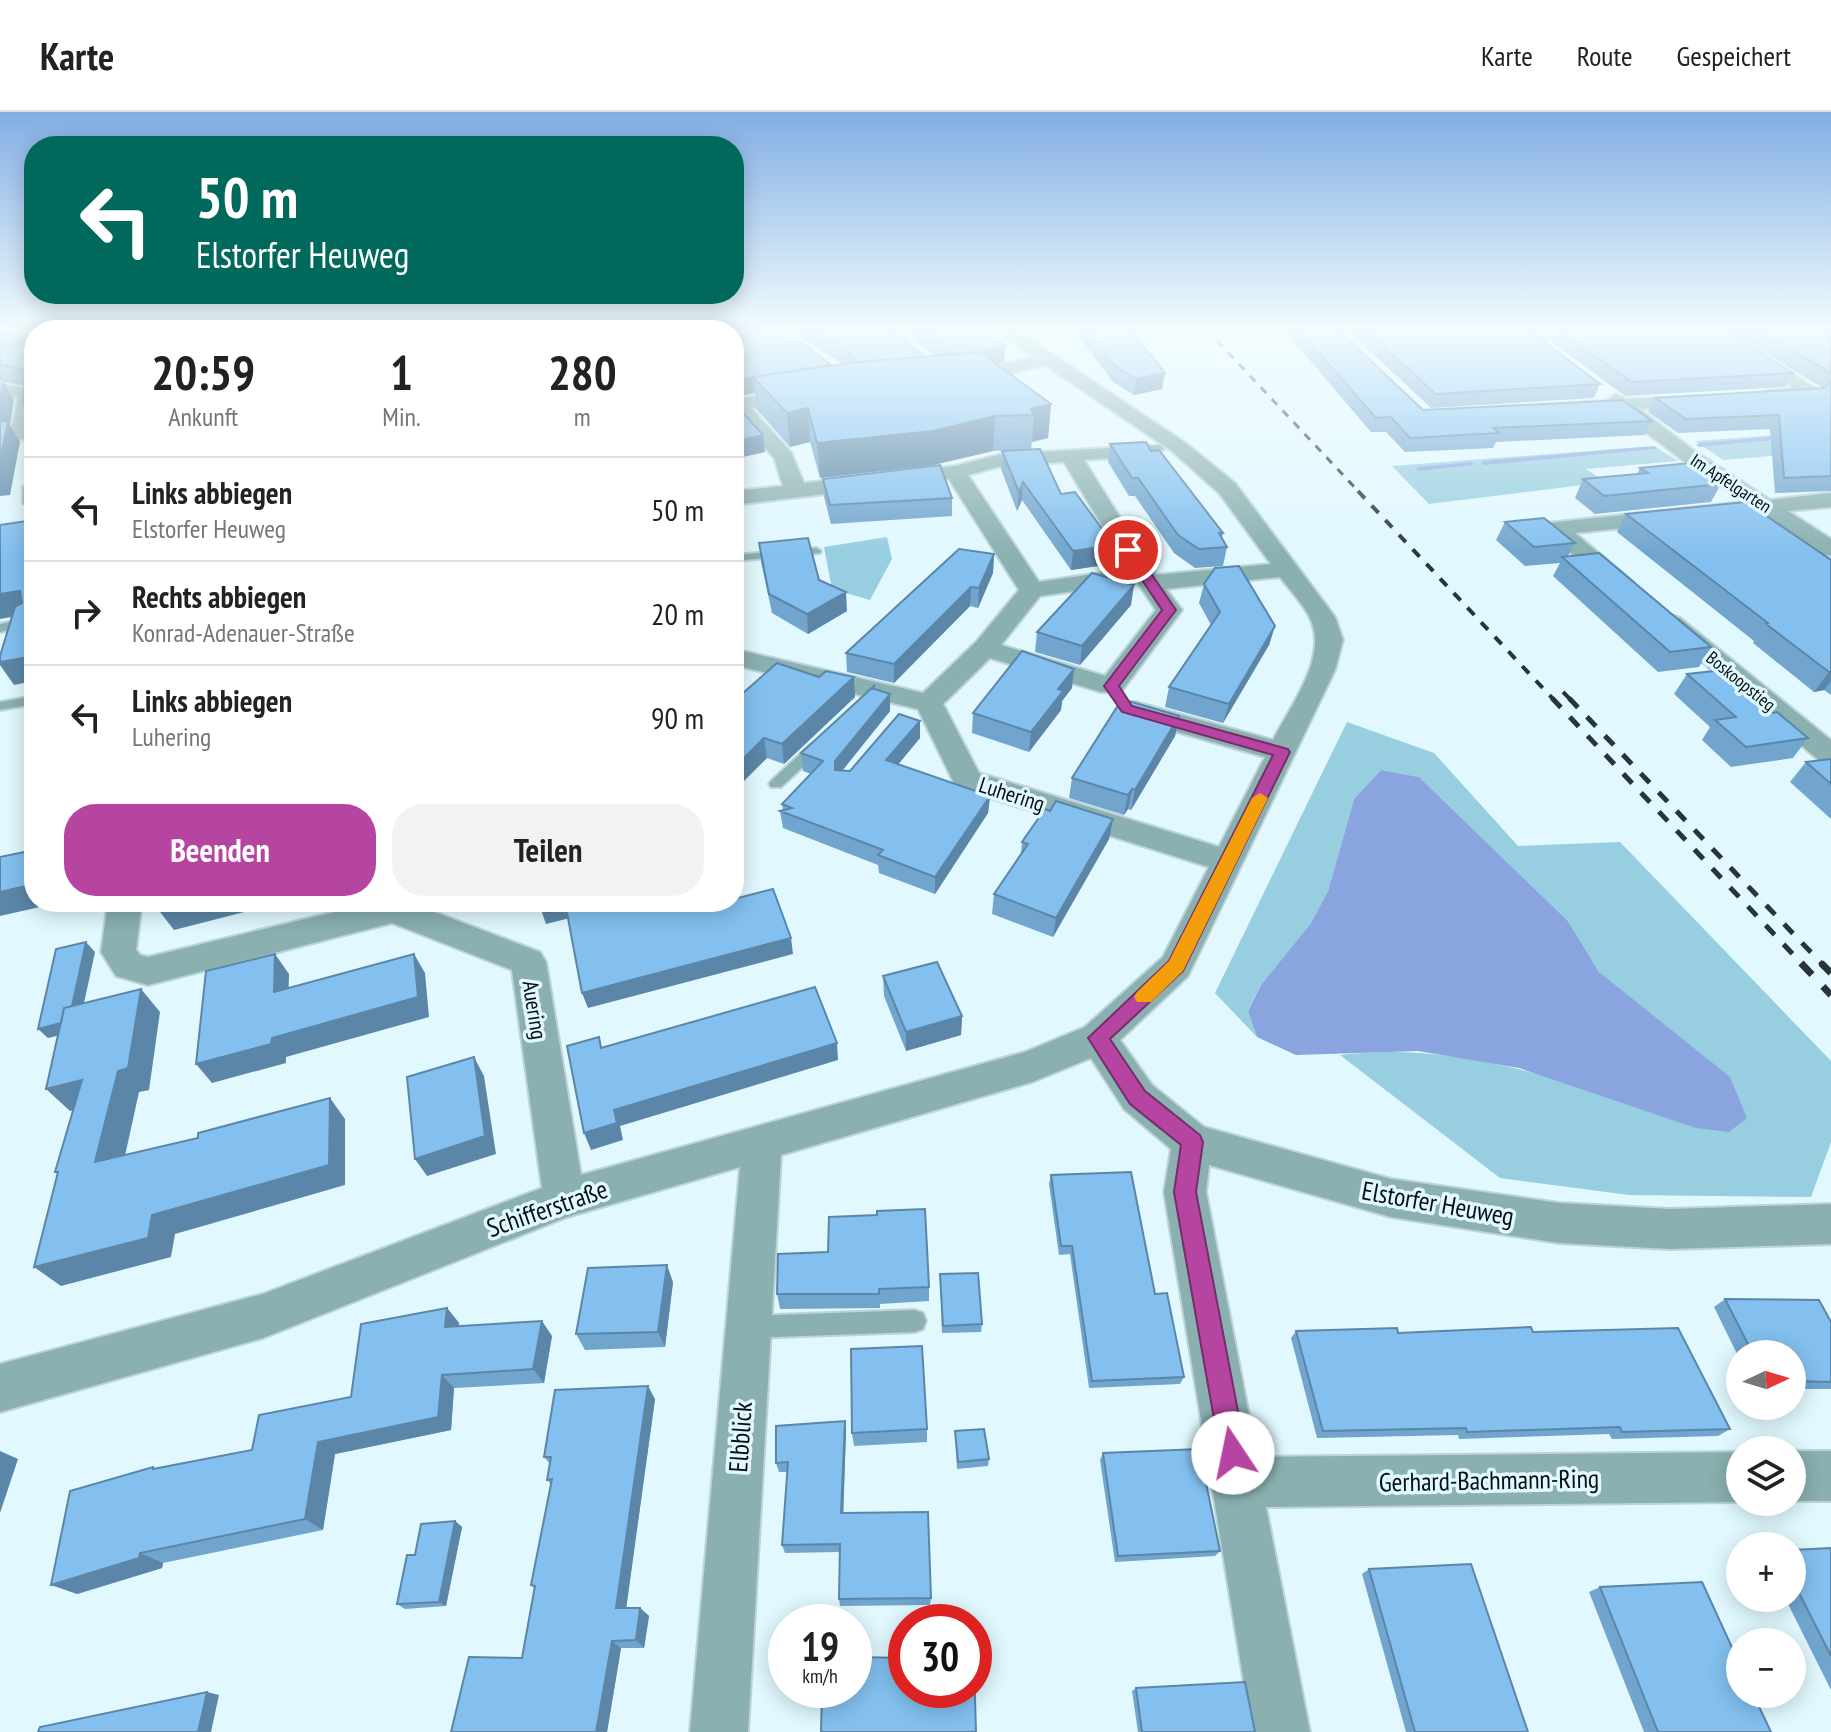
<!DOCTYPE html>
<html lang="de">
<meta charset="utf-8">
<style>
body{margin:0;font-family:"PT Sans Narrow",sans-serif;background:#f2f2f2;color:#222;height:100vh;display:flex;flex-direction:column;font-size:30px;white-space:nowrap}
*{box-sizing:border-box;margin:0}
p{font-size:26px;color:#767676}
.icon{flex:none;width:44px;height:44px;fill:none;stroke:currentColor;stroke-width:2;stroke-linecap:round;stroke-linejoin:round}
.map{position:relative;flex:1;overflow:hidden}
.details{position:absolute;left:24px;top:208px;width:720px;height:592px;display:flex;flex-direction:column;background:#fff;border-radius:32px;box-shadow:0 4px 20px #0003}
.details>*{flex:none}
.hud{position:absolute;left:24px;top:24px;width:720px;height:168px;border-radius:32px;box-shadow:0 4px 20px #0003;background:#00695c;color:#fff;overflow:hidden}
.needle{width:52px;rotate:86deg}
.tools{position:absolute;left:1726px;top:1228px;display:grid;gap:16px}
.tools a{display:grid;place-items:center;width:80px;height:80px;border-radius:50%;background:#fff;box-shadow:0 4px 20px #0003;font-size:40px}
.speed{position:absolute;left:768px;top:1492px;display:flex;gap:16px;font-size:40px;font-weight:700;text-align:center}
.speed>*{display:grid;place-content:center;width:104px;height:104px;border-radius:50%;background:#fff;box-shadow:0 4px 20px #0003;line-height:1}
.speed small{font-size:20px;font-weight:400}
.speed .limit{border:12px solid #d22;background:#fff;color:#111}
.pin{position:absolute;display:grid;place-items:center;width:68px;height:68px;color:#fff;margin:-34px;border:4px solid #fff;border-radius:50%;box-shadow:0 2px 8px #0007}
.me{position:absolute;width:88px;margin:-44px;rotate:349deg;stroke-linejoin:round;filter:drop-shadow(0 0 6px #0008)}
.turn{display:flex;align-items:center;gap:28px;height:168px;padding:0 40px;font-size:36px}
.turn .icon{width:104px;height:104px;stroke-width:2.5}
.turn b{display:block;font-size:56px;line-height:68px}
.eta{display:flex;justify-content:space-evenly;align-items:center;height:136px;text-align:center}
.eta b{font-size:48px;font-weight:800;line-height:56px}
.action{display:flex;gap:16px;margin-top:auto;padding:16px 40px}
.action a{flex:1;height:92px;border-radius:32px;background:#b545a1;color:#fff;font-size:32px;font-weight:800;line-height:92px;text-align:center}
.action a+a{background:#f2f2f2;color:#222}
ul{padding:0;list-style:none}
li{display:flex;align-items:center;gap:24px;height:104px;padding:0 40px;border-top:2px solid #e0e0e0}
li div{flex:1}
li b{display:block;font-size:30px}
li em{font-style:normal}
header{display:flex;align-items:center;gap:48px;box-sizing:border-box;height:112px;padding:0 40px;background:#fff;border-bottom:2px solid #e0e0e0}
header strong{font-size:38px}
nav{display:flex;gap:44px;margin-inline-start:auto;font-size:28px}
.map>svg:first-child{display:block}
</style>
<header>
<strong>Karte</strong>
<nav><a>Karte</a><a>Route</a><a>Gespeichert</a></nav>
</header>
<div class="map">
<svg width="1831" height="1620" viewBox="0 0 1831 1620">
<rect width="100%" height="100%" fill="#e1f8ff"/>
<path fill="#97cee0" d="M1831 319V339L1723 348 1695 329Z
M1654 334 1678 349 1586 357 1606 370 1429 392 1392 354Z
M887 425 892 447 870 488 832 477 824 435Z
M1347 610 1434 641 1518 734 1620 730 1831 949V1030L1811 1085 1629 1083 1500 1066 1340 943C1462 928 1582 973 1696 1016L1625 883 1599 860 1568 809 1419 665 1381 658 1354 687 1328 779 1311 811 1261 873 1248 898 1257 925 1215 881Z"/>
<path fill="#89a4df" d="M1381 658 1419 665 1568 809 1599 860 1730 965 1747 1006 1729 1020 1696 1016 1519 956 1418 939 1296 943 1257 925 1248 899 1261 873 1311 811 1328 779 1354 687Z"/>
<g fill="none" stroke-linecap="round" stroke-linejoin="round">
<path fill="#89a4df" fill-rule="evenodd" d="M1781 324 1783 325V327L1699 335 1696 333 1699 331Z
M1654 334 1657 336 1656 337 1484 353 1481 351 1484 349Z
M1471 350 1474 352 1473 353 1419 359 1416 357 1419 355Z"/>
<defs>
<path id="lane" d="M1577 222 1580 226 1531 229 1527 227Z
M816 436 821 439 820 441 734 449V443Z
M34 505V513L0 520V512Z
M34 584V592L0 598V590Z
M815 632 820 633V639L781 675H771L769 672 771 669 810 633Z
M915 1198 923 1201 926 1209 923 1217 915 1220 750 1226 742 1223 739 1215 742 1207 750 1204Z"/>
<path id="street" d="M288 217H304V218H288Z
M995 217H1015L1187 332 1235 371 1335 505 1343 528 1335 558 1188 864 1120 928 1152 973 1204 1015 1391 1067 1559 1091 1670 1097 1831 1092V1132L1670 1137 1559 1131 1391 1105 1209 1053 1206 1080 1257 1345 1740 1340V1390L1266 1395 1310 1620H1252L1164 1080 1171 1037 1124 997 1091 946 1032 970 781 1043 748 1620H690L740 1055 567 1105 263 1226 0 1300V1252L263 1182 542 1076 512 858 392 811 148 873 116 864 101 840 108 790H142L136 838 140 843 148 845 376 790H408L540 840 546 850 581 1063 1025 940 1085 915 1163 845 1209 755 956 675 918 597 734 553V537L923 581 976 530 1019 478 949 367 734 393V379L783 374 774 346 734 301V287L808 279 810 283 808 287 751 296 791 340 804 371 955 354 1002 342 1161 333 1164 337 1154 343 1084 348 1156 463 1271 452 1219 381 1173 340 1045 253 979 270 954 271 952 267 954 263 1033 245ZM1064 350 1128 457 1039 470 968 363 1002 354ZM1280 465C1290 478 1303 492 1310 506 1329 545 1290 594 1273 628L1135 590 1125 593 1121 599 1125 605 1265 645 1219 735 979 661 943 592 990 546 1101 580H1121L1182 498 1166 477ZM1137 470 1156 498 1105 564 1001 533 1040 484Z
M1700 217H1720L1823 281 1814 287H1767L1765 283 1767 279 1793 276Z
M0 271 34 279 31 317H34V329L13 326 10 322 18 286 0 283Z
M1616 282 1626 287 1705 284 1707 288 1698 294 1640 297 1696 340 1770 388 1831 381V395L1788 399 1831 427V444L1823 442 1762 402 1575 421 1633 470 1630 475H1612L1547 421 1544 416 1547 411 1745 390 1682 348 1618 299 1583 301 1573 295 1576 291 1607 288Z
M34 369V398L23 391V375Z
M1671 503 1680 506 1831 628V652L1821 650 1662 516 1658 511 1662 506Z
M1792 1339H1831V1389H1792Z"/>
</defs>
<use href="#lane" stroke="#bed3d9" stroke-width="4"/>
<use href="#street" stroke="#bed3d9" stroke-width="4"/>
<use href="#lane" fill="#8ab0b0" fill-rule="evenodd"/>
<use href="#street" fill="#8ab0b0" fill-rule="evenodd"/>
<path stroke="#283438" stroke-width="3" stroke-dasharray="8 8" stroke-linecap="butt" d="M1206 217 1360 381"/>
<path stroke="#283438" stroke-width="4" stroke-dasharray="10 10" stroke-linecap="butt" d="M1358 379 1554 588
M1563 580 1571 588"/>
<path stroke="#283438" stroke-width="5" stroke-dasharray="13 13" stroke-linecap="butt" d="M1552 586 1803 853
M1569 586 1823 853"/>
<path stroke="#283438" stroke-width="7" stroke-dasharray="16 16" stroke-linecap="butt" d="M1801 851 1831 883
M1821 851 1831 861"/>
</g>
<path fill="#71a5ce" d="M0 217H273L24 274 0 269Z
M504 217H774L784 226 831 254 843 252 788 217H891L925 245 935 244 901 217H980L1004 250 996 252 1051 292 1048 326 1032 330 1031 337 993 339 933 353 820 366 810 330 790 335 757 298 755 281 734 285V218Z
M1073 217H1130L1165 261 1162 277 1134 283 1113 270Z
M1283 217H1337L1423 298 1652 309 1645 323 1496 330 1493 336 1405 340 1386 320H1371Z
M1346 217H1527L1600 272 1594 286 1431 296Z
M1534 217H1723L1793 261 1785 275 1625 284 1553 231 1557 221H1540Z
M1725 217H1831V379L1775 381 1770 317 1678 321 1648 300 1655 286 1823 276Z
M1110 332 1151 339 1223 421 1222 426 1227 435 1223 454 1195 456 1174 441 1135 384H1129L1108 350Z
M1002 339 1061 382 1114 433 1111 452 1071 458 1022 388 1017 399 1001 357Z
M1640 356 1721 372 1711 390 1595 402 1575 386 1583 367 1637 362Z
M823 367 952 386V404L831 412 824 385Z
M1626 402 1831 448V583L1824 578 1814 580 1753 531 1754 529 1617 420Z
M1505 410 1575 431 1568 444 1711 535 1699 555 1658 560 1553 464 1560 451 1525 454 1496 428Z
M759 431 819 468 847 499 808 522 772 501 761 450Z
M994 442 993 461 978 496 970 494 894 571 847 560 846 541Z
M1204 472 1275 514 1269 533 1223 611 1165 595 1169 575 1211 513 1199 491Z
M1131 493 1080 553 1035 540 1037 520Z
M1687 562 1773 601 1808 626 1793 646 1731 655 1702 628 1710 615 1674 582Z
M875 573V577L890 599 843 658 850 659 920 609V626L898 652 990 684 988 701 935 782 879 761 878 753 783 716 780 699 783 698 782 692 811 662 803 659 801 641Z
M1072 576 1062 589 1061 598 1029 640 972 621 973 601Z
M855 585 784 652 767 646 734 589Z
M1179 604 1175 624 1131 698 1128 697 1124 703 1069 686 1072 666Z
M1831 647V707L1790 670 1806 650Z
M1113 707 1109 727 1053 825 992 802 994 782 1021 742 1022 730Z
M883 864 962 904 961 923 906 939 884 884Z
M1051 1063 1155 1182 1184 1265 1180 1272 1089 1276 1070 1142 1059 1143 1049 1072Z
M940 1162 982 1212 981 1220 942 1221Z
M673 1170 665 1235 585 1238 576 1222Z
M929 1175V1189L880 1192V1196L780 1197 777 1182Z
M1725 1187 1831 1210V1277H1792V1242H1740V1248L1714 1195Z
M447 1196 459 1211V1214L552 1224 544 1271 454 1276 451 1318 335 1342 323 1418 163 1451 162 1456 77 1482 157 1357 252 1338 351 1285Z
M1296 1219 1398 1221 1533 1220 1730 1317 1718 1324 1612 1327 1609 1322 1459 1327 1458 1323 1317 1326 1291 1226Z
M655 1287 626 1496H640L649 1504 644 1536H621L607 1620H451L522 1546 535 1477 531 1473 551 1372 547 1368 550 1352 544 1345Z
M845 1309 846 1319 843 1401 931 1486 930 1493 840 1494 839 1487 840 1440 785 1441 782 1433 787 1360H779L776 1351Z
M927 1317V1330L854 1334 852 1321Z
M955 1319 989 1347 988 1354 957 1357Z
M1103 1341 1220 1439 1215 1444 1115 1450 1100 1348Z
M455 1409 462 1415 446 1494 405 1497 397 1492 415 1443Z
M1831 1436V1578L1785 1486H1792V1438Z
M1369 1457 1528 1620H1406L1362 1462Z
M1600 1475 1771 1620H1644L1589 1480Z
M1136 1576 1255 1620H1138L1132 1579Z"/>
<path fill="#5c86a7" d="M26 219 34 233 0 243V223Z
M1005 234 1004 250 976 257 977 241Z
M1165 261 1162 277 1134 283 1136 267Z
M753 265 755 281 734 285V268Z
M3 269 14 288 10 313 20 330 10 383 0 384V283Z
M34 291V311L23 292Z
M1051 292 1048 326 1032 330 1034 303 1031 297Z
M808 296 810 330 790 335 787 301Z
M995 304 993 339 933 353 820 366 817 331Z
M763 323 765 340 734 347V330Z
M1023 370 1022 388 1017 399 1019 380Z
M1114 433 1111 452 1071 458 1073 439Z
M994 442 993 461 978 496 979 476Z
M1134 473 1131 493 1080 553 1082 534Z
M971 475 970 494 894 571V552Z
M20 479 34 501 0 507V482Z
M846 480 847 499 808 522 807 502Z
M1275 514 1269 533 1223 611 1229 592Z
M34 544V569L14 573 0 553V550Z
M1074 557 1072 576 1062 589 1061 598 1029 640 1031 620 1058 577Z
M1829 560H1831V569L1824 578 1814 580Z
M854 565 855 585 784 652 782 632Z
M890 582V599L836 666V676L835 649Z
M1179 604 1175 624 1131 698 1135 678Z
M920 609V626L887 666 886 648Z
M764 626 767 646 734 679V656Z
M1132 677 1128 697 1124 703 1128 683Z
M990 684 988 701 935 782V765Z
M1113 707 1109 727 1053 825 1056 806Z
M34 772V790H62L0 804V780Z
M181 790H283L174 818 157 796Z
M565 790 570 806 546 812 540 795Z
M791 826 793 842 588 896 582 881Z
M86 830 95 840 78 919 48 926 38 917Z
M275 842 289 862 288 899 274 880Z
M414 842 425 861 429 905 286 945V951L212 971 196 952 272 926Z
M141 877 160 900 149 978 139 980 119 1071 95 1050 118 959Z
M962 904 961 923 906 939V920Z
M837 931 838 948 620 1014 623 1028 591 1038 584 1021 614 998Z
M474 945 484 964 496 1042 427 1064 415 1047Z
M82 968 104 990 70 999 46 977Z
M330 986 345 1007V1073L175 1122 171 1145 61 1174 34 1155 152 1103Z
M667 1153 673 1170 665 1235 658 1220Z
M447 1196 459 1211 458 1229 445 1215Z
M542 1209 552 1224 544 1271 533 1257Z
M442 1263 454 1276 451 1318 335 1342 323 1418 305 1407 318 1330Z
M648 1274 655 1287 625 1505 616 1496Z
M845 1309 846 1319 843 1410 841 1401Z
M0 1339 18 1347 0 1401Z
M455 1409 462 1415 446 1494 439 1490Z
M140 1441 163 1451 162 1456 77 1482 51 1473Z
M640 1496 649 1504 644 1536 636 1528Z
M612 1529 621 1536 607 1620H596Z
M207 1580 219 1583 211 1620H198Z"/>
<path fill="#83c0ef" stroke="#5c86a7" stroke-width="2" d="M0 217H269V218H34V291L23 292 25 258 0 252V238L24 234 26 219 0 223Z
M338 217H383V218H338Z
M512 217H774L784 226 802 231 831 253 734 268V218Z
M812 217H891L925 245 857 250 841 234Z
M921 217H980L1005 234 980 240 954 243Z
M1086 217H1130L1165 261 1136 267 1115 254Z
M1298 217H1337L1423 298 1622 288 1652 309 1493 316 1499 321 1410 326 1391 305 1376 306Z
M1364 217H1527L1600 272 1436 282Z
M1569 217H1723L1793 261 1632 270 1558 218Z
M1755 217H1831V261Z
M980 240 1051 292 1031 297 1034 303 995 304 933 319 817 331 808 296 787 301 753 265 850 251Z
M1831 270V364L1784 366 1779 303 1686 307 1655 286 1823 276Z
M734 291 763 323 734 330Z
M0 309 8 310 0 348Z
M1146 330 1151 339 1159 338 1223 421H1219L1227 435 1199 437 1178 423 1138 366H1132L1110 332Z
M1040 337 1061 382 1075 380 1114 433 1073 439 1023 370 1019 380 1002 339Z
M1690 351 1721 372 1604 384 1583 367 1648 361 1640 356Z
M940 353 952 386 830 393 823 367Z
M1746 390 1831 448V560H1829L1766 512 1768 511 1626 402Z
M1544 406 1575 431 1534 435 1505 410Z
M34 408V544L0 550V544L15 495 22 491 20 479 0 482V413Z
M808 426 819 468 846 480 807 502 769 482 759 431Z
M959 437 994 442 979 476 971 475 894 552 846 541Z
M1599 441 1711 535 1670 540 1562 445Z
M1239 454 1275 514 1229 592 1169 575 1220 500 1204 472 1215 456Z
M1092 461 1134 473 1082 534 1037 520Z
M1022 539 1074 557 1058 577 1063 579 1031 620 973 601Z
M777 551 819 565 826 559 854 565 782 632 764 626 734 656V589Z
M1723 558 1773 601 1777 600 1808 626 1746 635 1715 608 1736 605 1687 562Z
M875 573 872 576 890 582 835 649V658L850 659 899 602 920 609 886 648 990 684 935 765 878 743 883 738 780 699 792 696 782 692 823 649 801 641Z
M1122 587 1179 604 1135 678 1132 677 1128 683 1072 666Z
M1831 647V672L1806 650Z
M1056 689 1113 707 1056 806 994 782 1028 732 1022 730 1033 714 1045 697 1050 699Z
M34 738V772L0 780V745Z
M773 777 791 826 582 881 565 790H710L711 793 722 790H734V787Z
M157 790H181L157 796Z
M539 790H562L540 795Z
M86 830 72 894 64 896 61 911 38 917 56 837Z
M275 842 274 880 414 842 418 885 272 926 271 932 196 952 206 859Z
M937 850 962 904 906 920 883 864Z
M815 875 837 931 614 998 617 1011 584 1021 567 934 599 925 601 936Z
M141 877 128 956 118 959 95 1050 198 1026V1021L330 986 329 1053 152 1103 148 1126 34 1155 58 1060H55L82 968 46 977 64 896Z
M474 945 485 1024 415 1047 407 965Z
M1131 1060 1155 1182 1167 1181 1184 1265 1092 1269 1072 1134H1061L1051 1063Z
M925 1097 929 1175 879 1177V1182H777L778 1142 828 1140 829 1105 877 1103V1099Z
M667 1153 658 1220 576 1222 588 1156Z
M978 1161 982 1212 943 1214 940 1162Z
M1725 1187 1819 1188 1831 1210V1270L1792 1269V1242H1753Z
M447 1196 445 1215 542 1209 533 1257 442 1263 438 1305 318 1330 305 1407 140 1441 139 1446 51 1473 70 1379 153 1355V1357L252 1338 259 1303 351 1285 361 1212Z
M1531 1215 1533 1220 1678 1216 1730 1317 1622 1320 1620 1315 1467 1320 1466 1316 1323 1319 1296 1219 1397 1216 1398 1221Z
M922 1234 927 1317 852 1321 851 1237Z
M648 1274 616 1496H640L636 1528 612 1529 596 1620H451L469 1545 522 1546 535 1474 531 1473 552 1367 547 1368 551 1345H544L555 1278Z
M845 1309 841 1401 928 1400 931 1486 839 1487 840 1432 782 1433 788 1350 776 1351V1314Z
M984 1317 989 1347 958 1350 955 1319Z
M1199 1337 1220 1439 1118 1444 1103 1341Z
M455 1409 439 1490 397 1492 407 1443H415L421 1412Z
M1831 1436V1544L1792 1467V1438Z
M1471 1452 1528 1620H1415L1369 1457Z
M1702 1470 1740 1553V1582H1753L1771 1620H1658L1600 1475Z
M854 1545 906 1546V1578H974V1553L976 1620H821L822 1578H854Z
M1245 1570 1255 1620H1142L1136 1576Z
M207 1580 198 1620H38L40 1615Z"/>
<linearGradient id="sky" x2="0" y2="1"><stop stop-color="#82aee4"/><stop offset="0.49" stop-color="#f2fcff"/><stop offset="1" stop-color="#f2fcff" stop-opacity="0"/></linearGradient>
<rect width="1831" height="444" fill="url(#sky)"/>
<path fill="#b545a1" stroke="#762d69" stroke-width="2" d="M1124 435H1133L1176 498 1119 574 1132 594 1288 637 1290 640 1183 859 1110 927 1145 979 1200 1023 1203 1030 1196 1080 1246 1341 1242 1351 1233 1355 1224 1351 1220 1341 1174 1080 1181 1033 1130 992 1088 926 1169 849 1273 643 1122 600 1104 574 1162 498 1122 438Z"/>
<path fill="#f59e0b" d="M1260 681 1268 686 1183 859 1151 890H1137L1134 885 1137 880 1169 849 1252 686Z"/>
<g text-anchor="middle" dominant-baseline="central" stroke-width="7" stroke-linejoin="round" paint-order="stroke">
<g font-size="18" fill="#061013" stroke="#e1f8ff">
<text transform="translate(1731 371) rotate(33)">Im Apfelgarten</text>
<text transform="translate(1741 569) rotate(39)">Boskoopstieg</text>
</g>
<g font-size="22" fill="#061013" stroke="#e1f8ff">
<text transform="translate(1012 682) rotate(18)">Luhering</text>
<text transform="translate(535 898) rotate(81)">Auering</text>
</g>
<g font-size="26" fill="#061013" stroke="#e1f8ff">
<text transform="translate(1438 1091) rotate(10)">Elstorfer Heuweg</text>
<text transform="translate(547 1096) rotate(-19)">Schifferstraße</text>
<text transform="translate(740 1325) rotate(-86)">Elbblick</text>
<text transform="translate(1489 1368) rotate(-1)">Gerhard-Bachmann-Ring</text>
</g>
</g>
</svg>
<div class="tools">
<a><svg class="needle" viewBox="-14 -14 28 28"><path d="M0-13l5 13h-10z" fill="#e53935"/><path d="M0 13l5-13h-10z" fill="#767676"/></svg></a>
<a><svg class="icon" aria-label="layers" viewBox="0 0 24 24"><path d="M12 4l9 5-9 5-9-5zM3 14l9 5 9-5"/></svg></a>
<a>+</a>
<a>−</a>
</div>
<div class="speed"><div>19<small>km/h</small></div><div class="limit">30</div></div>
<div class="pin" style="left:1128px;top:438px;background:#d93025"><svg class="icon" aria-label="arrive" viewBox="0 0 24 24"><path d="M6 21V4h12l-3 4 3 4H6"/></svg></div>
<svg class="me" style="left:1233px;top:1341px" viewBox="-20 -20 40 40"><circle r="19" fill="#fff"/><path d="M0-13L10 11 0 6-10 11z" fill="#b545a1"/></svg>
<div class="hud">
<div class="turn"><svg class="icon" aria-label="left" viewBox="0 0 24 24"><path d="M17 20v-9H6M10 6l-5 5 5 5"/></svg><div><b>50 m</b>Elstorfer Heuweg</div></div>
</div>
<section class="details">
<div class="eta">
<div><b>20:59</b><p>Ankunft</p></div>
<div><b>1</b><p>Min.</p></div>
<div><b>280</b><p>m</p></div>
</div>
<ul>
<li><svg class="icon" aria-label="left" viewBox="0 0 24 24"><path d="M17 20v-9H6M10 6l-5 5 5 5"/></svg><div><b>Links abbiegen</b><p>Elstorfer Heuweg</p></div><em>50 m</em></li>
<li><svg class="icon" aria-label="right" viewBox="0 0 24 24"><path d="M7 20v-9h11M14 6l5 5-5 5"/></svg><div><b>Rechts abbiegen</b><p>Konrad-Adenauer-Straße</p></div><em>20 m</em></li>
<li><svg class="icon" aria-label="left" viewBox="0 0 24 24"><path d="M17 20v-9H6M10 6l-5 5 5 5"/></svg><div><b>Links abbiegen</b><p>Luhering</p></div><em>90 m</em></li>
</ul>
<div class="action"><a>Beenden</a><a>Teilen</a></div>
</section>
</div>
